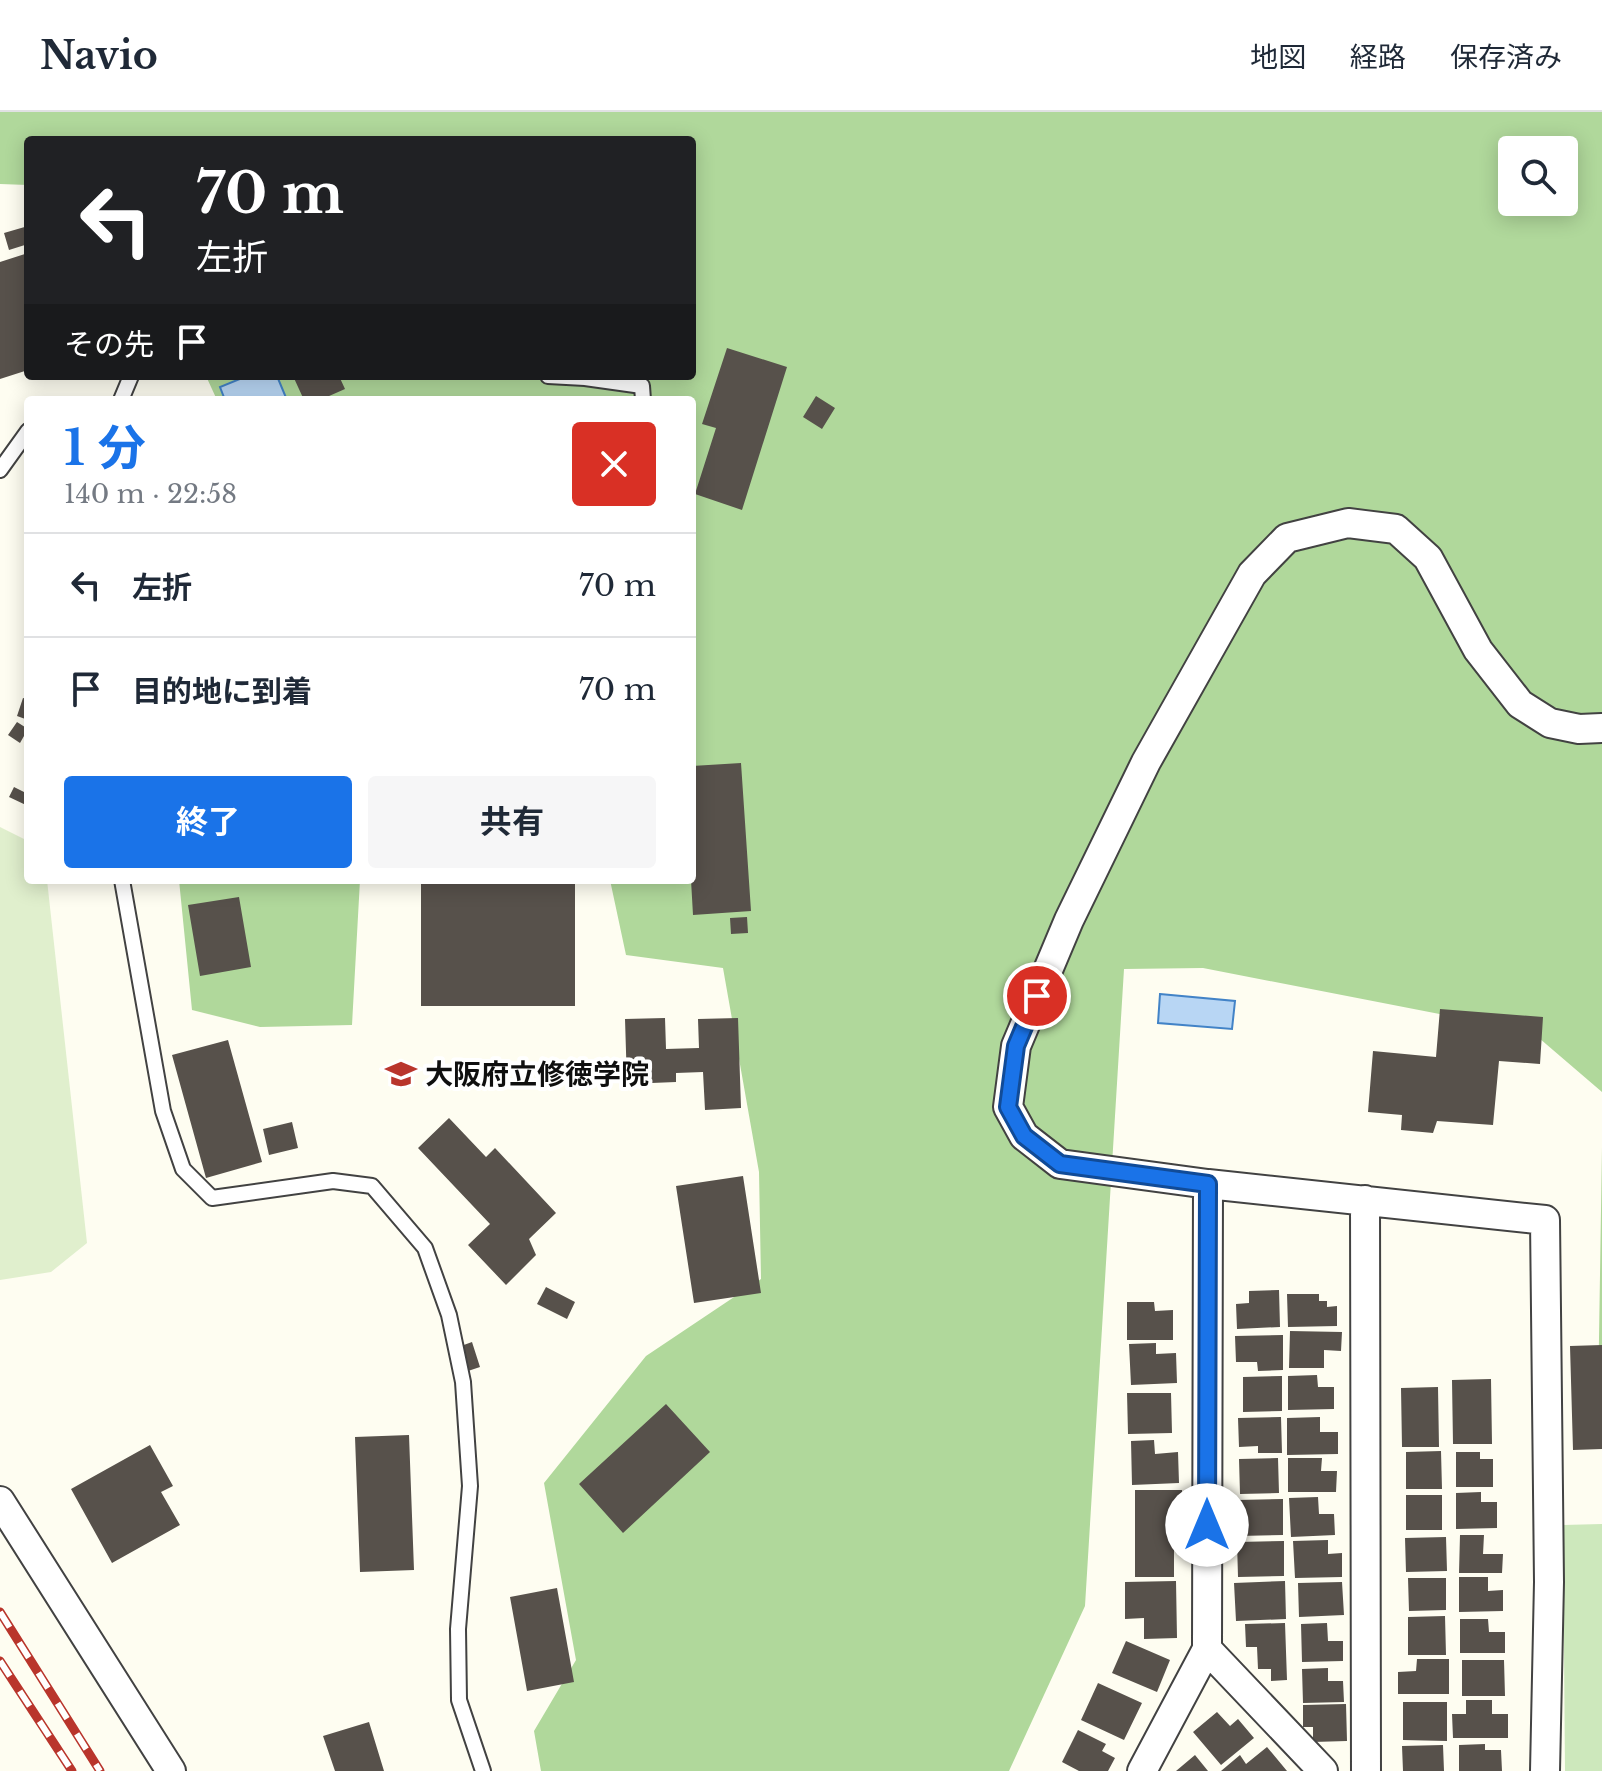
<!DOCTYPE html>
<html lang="ja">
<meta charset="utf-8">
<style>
body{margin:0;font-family:"Libre Baskerville","Noto Sans JP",serif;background:#f6f6f7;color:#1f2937;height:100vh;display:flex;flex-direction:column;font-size:30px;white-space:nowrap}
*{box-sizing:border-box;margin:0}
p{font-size:26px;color:#747a83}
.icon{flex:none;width:44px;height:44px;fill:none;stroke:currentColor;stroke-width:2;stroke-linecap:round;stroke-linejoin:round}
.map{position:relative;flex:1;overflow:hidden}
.drawer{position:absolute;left:24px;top:284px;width:672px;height:488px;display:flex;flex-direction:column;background:#fff;border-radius:8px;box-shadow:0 4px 20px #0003}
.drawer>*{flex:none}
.hud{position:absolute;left:24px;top:24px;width:672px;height:244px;border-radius:8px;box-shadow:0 4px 20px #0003;background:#202124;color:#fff;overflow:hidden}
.tools{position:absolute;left:1498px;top:24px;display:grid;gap:16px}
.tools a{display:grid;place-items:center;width:80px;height:80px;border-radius:8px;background:#fff;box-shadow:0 4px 20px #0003;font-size:40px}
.pin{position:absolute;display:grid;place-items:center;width:68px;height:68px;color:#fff;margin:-34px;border:4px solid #fff;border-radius:50%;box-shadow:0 2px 8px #0007}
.me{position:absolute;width:88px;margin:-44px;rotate:0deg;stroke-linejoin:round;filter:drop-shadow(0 0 6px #0008)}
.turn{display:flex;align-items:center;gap:28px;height:168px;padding:0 40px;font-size:36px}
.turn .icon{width:104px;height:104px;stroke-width:2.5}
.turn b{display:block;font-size:56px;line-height:68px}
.then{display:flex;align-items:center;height:76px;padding:0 40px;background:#0003;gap:16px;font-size:30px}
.round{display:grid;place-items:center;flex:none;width:84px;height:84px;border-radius:8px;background:#f6f6f7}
.head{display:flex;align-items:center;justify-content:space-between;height:136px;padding:0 40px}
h1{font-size:48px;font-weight:700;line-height:60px;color:#1a73e8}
.action{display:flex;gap:16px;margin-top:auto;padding:16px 40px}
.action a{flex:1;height:92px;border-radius:8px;background:#1a73e8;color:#fff;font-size:32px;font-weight:700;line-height:92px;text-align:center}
.action a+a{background:#f6f6f7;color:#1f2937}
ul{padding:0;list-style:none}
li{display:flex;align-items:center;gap:24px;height:104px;padding:0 40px;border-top:2px solid #e0e1e3}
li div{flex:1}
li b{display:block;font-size:30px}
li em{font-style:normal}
header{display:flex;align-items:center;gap:48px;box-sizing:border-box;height:112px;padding:0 40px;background:#fff;border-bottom:2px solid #e0e1e3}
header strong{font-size:38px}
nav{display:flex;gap:44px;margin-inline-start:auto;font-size:28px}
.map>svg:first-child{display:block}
</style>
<header>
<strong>Navio</strong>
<nav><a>地図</a><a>経路</a><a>保存済み</a></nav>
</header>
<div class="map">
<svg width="1602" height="1659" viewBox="0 0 1602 1659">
<rect width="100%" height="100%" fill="#fefdf1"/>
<path fill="#cde8bc" d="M1602 1412V1659H1565L1563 1413Z"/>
<path fill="#b0d89b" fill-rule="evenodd" d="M0 0H1602V980L1532 920 1203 856 1124 857 1085 1494 1009 1659H541L534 1619 576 1548 544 1371 646 1244 761 1167 759 1060 723 856 626 843 610 768H692V288H217L206 264H692V28H28V73L0 72ZM1512 38H1564V90H1512Z
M179 768H360L352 913 260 915 192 898Z
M1602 1035V1295L1598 1290Z"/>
<path fill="#e0efcd" d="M0 715 28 729V768H47L87 1131 51 1160 0 1168Z"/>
<path fill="#b8d6f4" stroke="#4283c7" stroke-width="2" d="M247 264H277L287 288H225L220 275Z
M1160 882 1235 889 1232 917 1158 911Z"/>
<path fill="#57514b" d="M28 114V132L9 138 4 121Z
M28 141V258L0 267V150Z
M727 236 787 255 742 398 695 382 716 316 702 312Z
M293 264H339L345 277 320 288H304Z
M816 284 835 296 822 317 803 305Z
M23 586 28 587V608L17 604Z
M17 610 28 617 20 631 8 623Z
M741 651 751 799 693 803 691 768 692 654Z
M14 675 28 682V694L9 685Z
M421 768H575V894H421Z
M239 785 251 855 200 864 188 793Z
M747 805 748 821 731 822 730 806Z
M1440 897 1543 905 1540 952 1499 949 1493 1013 1437 1009 1433 1021 1401 1018 1402 1003 1368 1000 1373 939 1436 945Z
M665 906 666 937 699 936 698 907 738 906 741 996 705 998 703 960 676 961V970L627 972 625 907Z
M228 928 262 1050 206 1066 172 943Z
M449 1006 486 1045 495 1036 556 1101 529 1127 536 1143 506 1173 468 1133 490 1112 418 1036Z
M292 1010 298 1036 269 1043 263 1017Z
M743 1064 761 1181 694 1191 676 1074Z
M546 1175 575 1190 567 1207 537 1192Z
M1279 1178 1280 1215 1237 1217 1236 1192 1249 1191V1179Z
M1287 1182H1319V1189H1327V1195L1337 1194V1214L1288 1215Z
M1127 1190H1154L1155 1199 1173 1198V1228H1127Z
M1290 1219 1342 1220 1341 1239 1324 1238V1256H1289Z
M1283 1223V1258L1258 1259 1257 1250H1236L1235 1224Z
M472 1230 480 1255 468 1259 461 1234Z
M1156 1231V1242L1176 1241 1177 1271 1131 1273 1129 1232Z
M1602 1233V1337L1573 1338 1570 1234Z
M1317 1263 1318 1275H1334V1297L1288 1298V1264Z
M1282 1264V1299L1243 1300V1265Z
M1491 1267 1492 1332H1453L1452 1268Z
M1438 1275 1439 1335H1402L1401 1276Z
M1127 1281H1171L1172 1321 1128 1322Z
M666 1292 710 1340 623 1421 579 1372Z
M1281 1305 1282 1341H1258V1334L1239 1335 1238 1306Z
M1320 1305V1320H1338V1342L1287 1343V1306Z
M409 1323 414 1458 360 1460 355 1325Z
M1154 1328 1155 1342 1178 1340 1179 1371 1132 1373 1131 1329Z
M150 1333 173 1374 161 1380 180 1413 112 1451 71 1377Z
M1441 1339 1442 1377H1406V1340Z
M1456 1340H1480V1347H1493V1375H1456Z
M1278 1346 1279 1381 1240 1382 1239 1347Z
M1288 1346H1322L1321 1359H1337L1336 1380H1288Z
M1135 1378H1182V1420L1174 1419V1465H1135Z
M1481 1380V1390H1497V1416L1456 1417V1381Z
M1406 1383H1442V1418H1406Z
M1318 1385 1319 1402H1334L1335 1423 1291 1425 1289 1386Z
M1283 1387V1423L1238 1424 1237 1388Z
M1460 1423H1484L1483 1442H1503L1502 1461H1459Z
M1446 1425 1447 1459 1406 1460 1405 1426Z
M1328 1428V1442L1342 1441V1465L1295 1466 1293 1429Z
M1284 1429V1464L1238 1465 1237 1430Z
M1459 1465H1488V1479L1503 1478V1499L1459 1500Z
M1408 1466H1446V1498L1409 1499Z
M1176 1469 1177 1526 1144 1527V1506L1125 1507V1470Z
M1285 1469 1286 1507 1236 1509 1234 1471Z
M1342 1470 1344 1503 1299 1505 1298 1471Z
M557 1476 574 1570 527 1579 510 1485Z
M1445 1504 1446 1543H1408V1505Z
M1460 1507H1488L1489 1520H1505V1541H1460Z
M1285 1511 1287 1568 1271 1569V1557H1258L1257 1535H1246L1245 1512Z
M1327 1511 1328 1529H1343V1549L1302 1550 1301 1512Z
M1126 1529 1170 1548 1157 1580 1112 1561Z
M1417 1547H1449V1582H1398V1560L1416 1559Z
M1462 1548H1504L1505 1584H1462Z
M1328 1556V1569H1343L1344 1590 1303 1591 1302 1557Z
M1098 1571 1142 1591 1124 1628 1081 1608Z
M1466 1588H1492V1602H1508V1626H1453L1452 1602H1466Z
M1403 1590H1447V1629L1403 1628Z
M1346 1592 1347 1629 1313 1630V1615H1303V1593Z
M1217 1600 1230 1614 1238 1607 1254 1626 1221 1653 1193 1620Z
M369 1610 384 1659H335L323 1624Z
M1078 1618 1106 1632 1102 1639 1115 1646 1108 1659H1079L1062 1650Z
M1485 1632V1638H1501L1502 1659H1459V1633Z
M1443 1633 1444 1659H1403L1402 1634Z
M1267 1635 1287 1659H1221L1240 1643 1246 1652Z
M1195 1643 1208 1659H1176Z"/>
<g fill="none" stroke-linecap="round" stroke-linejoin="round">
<defs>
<path id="lane" d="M548 264 585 266 642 274 643 288
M121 288 131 264
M0 358 28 319
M122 768 163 999 183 1057 212 1086 333 1069 372 1074 425 1136 449 1203 463 1270 470 1374 458 1517 459 1588 483 1659"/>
<path id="street" d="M1365 1088 1366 1659
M0 1389 171 1659
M1207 1537 1323 1659
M1142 1659 1207 1537 1208 1072
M1545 1659 1549 1470 1545 1108 1208 1072 1060 1052 1024 1024 1008 995 1016 934 1069 808 1146 650 1252 462 1287 426 1348 411 1396 417 1428 446 1478 538 1520 592 1550 611 1579 617 1602 616"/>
</defs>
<use href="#lane" stroke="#424242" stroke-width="18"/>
<use href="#street" stroke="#424242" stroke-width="32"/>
<use href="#lane" stroke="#fff" stroke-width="14"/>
<use href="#street" stroke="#fff" stroke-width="28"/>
<defs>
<path id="rail" d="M0 1500 100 1659
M0 1549 72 1659"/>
</defs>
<use href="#rail" stroke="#b9352c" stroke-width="9"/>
<use href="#rail" stroke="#fff" stroke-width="6" stroke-dasharray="18" stroke-linecap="butt"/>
</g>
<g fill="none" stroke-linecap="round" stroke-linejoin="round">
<defs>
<path id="route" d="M1037 884 1016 934 1008 995 1024 1024 1060 1052 1208 1072 1207 1413"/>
</defs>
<use href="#route" stroke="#114b97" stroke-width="20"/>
<use href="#route" stroke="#1a73e8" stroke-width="14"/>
</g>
<defs>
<symbol id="school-bare" viewBox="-9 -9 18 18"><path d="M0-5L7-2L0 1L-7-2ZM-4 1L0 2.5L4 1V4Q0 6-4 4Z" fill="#b9352c" stroke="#fff" stroke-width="2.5" paint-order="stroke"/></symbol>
</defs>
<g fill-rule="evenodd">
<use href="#school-bare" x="379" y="940" width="44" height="44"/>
</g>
<g text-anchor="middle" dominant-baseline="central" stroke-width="8" stroke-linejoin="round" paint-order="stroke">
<g font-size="28" font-weight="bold" fill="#0f0f0f" stroke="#fff" text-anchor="start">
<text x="425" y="962">大阪府立修徳学院</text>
</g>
</g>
</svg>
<div class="tools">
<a><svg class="icon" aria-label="search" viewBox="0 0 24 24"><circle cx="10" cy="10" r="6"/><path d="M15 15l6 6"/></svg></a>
</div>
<div class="pin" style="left:1037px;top:884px;background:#d93025"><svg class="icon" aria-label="arrive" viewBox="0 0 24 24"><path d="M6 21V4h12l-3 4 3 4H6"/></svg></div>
<svg class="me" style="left:1207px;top:1413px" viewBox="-20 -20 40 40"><circle r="19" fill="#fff"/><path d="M0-13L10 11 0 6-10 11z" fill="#1a73e8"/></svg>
<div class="hud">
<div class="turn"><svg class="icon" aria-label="left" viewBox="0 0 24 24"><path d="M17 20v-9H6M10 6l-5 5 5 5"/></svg><div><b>70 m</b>左折</div></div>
<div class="then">その先<svg class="icon" aria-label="arrive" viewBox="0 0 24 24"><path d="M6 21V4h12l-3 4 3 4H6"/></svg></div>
</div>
<section class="drawer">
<div class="head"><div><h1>1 分</h1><p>140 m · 22:58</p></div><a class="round" style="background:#d93025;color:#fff"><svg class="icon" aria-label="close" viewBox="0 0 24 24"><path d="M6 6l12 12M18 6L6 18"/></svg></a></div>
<ul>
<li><svg class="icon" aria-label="left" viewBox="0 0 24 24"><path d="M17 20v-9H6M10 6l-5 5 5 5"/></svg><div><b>左折</b></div><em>70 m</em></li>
<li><svg class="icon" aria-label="arrive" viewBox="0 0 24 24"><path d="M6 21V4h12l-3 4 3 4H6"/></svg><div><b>目的地に到着</b></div><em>70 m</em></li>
</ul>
<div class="action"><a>終了</a><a>共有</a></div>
</section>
</div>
